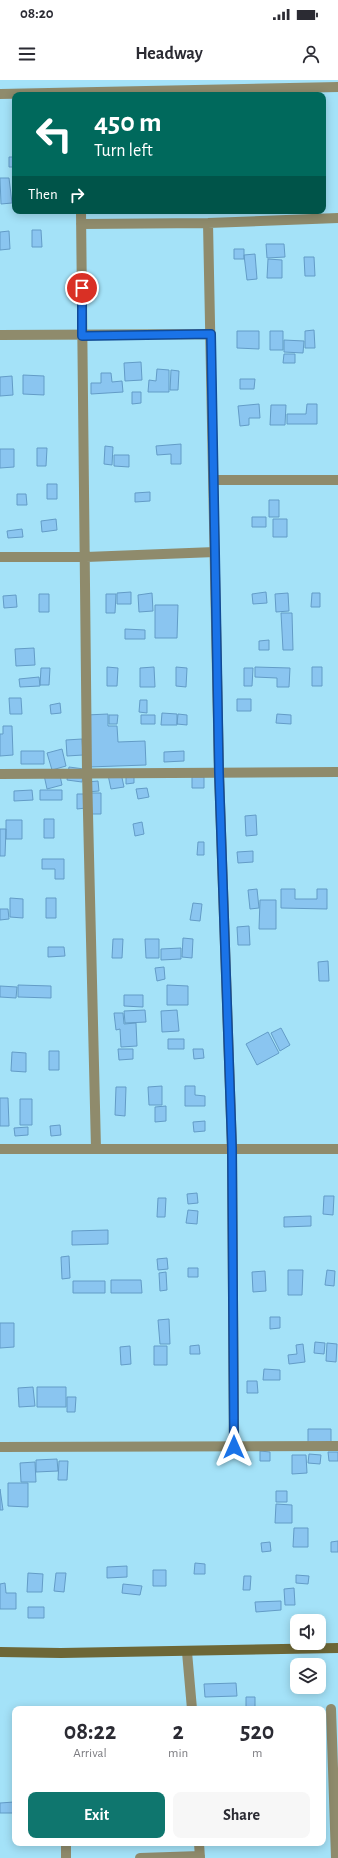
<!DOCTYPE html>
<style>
body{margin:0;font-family:"Alegreya Sans",sans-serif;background:#f7f7f7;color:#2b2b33;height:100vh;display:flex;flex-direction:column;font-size:15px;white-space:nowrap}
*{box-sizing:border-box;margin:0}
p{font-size:13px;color:#7c7c81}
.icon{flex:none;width:22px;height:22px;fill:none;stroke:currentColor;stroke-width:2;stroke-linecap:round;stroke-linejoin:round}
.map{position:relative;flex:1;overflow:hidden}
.panel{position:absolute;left:12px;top:1626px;width:314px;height:140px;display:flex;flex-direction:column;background:#fff;border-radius:8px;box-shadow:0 2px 10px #0003}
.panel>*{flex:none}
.banner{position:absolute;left:12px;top:12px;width:314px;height:122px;border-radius:8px;box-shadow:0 2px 10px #0003;background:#00695c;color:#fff;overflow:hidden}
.tools{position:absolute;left:290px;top:1534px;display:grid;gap:8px}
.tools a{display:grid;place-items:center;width:36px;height:36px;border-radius:8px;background:#fff;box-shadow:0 2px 10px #0003;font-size:20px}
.pin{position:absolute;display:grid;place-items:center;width:34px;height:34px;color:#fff;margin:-17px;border:2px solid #fff;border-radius:50%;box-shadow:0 1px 4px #0007}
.me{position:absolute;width:44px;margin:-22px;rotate:0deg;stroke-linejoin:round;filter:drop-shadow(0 0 3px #0008)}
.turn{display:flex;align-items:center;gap:14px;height:84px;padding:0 16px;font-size:18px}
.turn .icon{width:52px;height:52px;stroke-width:2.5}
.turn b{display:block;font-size:28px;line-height:34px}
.then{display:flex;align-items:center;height:38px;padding:0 16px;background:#0003;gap:8px;font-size:15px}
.eta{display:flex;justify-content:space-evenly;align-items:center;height:68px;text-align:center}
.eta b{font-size:24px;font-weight:700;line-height:28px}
.action{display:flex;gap:8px;margin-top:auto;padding:8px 16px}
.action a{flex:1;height:46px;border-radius:8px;background:#0f766e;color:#fff;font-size:16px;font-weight:700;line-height:46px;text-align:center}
.action a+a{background:#f7f7f7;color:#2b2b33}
.status{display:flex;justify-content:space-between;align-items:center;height:28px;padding:0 20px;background:#fff;direction:ltr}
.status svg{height:11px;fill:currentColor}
header{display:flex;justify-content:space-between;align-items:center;height:52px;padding:0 16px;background:#fff;font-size:18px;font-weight:700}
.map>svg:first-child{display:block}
</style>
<div class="status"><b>08:20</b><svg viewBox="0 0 49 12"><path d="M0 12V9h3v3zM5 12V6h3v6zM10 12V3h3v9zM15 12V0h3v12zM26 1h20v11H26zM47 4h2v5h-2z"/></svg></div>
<header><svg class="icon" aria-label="menu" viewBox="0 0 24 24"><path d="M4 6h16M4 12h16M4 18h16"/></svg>Headway<svg class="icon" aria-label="person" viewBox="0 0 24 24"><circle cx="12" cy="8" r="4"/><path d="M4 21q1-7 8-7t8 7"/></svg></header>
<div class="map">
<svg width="338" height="1778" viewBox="0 0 338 1778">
<rect width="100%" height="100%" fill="#a4e2f8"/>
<path fill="#8ac5f0" stroke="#639cc7" d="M9 77H15V87H9Z
M0 98H9L12 123 1 124Z
M32 150H41L42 167H32Z
M9 151 10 169 0 170V152Z
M266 164H284L285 177 267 178Z
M234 169H244V179H234Z
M255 174 257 199 247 200 244 175Z
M304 177H314L315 196H305Z
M268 179 282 180V198H267Z
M314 250 315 268H305V251Z
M237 251H259V269L237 268Z
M270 251H283V270H270Z
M284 260 304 261 303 273 284 272Z
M284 274H295V283H283Z
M141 282 142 300 125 301 124 283Z
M157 289 169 290V312H148L149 300 156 301Z
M171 290 179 291 178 310H170Z
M101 293H111L112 302 122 301 123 312 91 314V303H101Z
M23 295 44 296V315L23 314Z
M12 296 13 315 0 316V297Z
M240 299H255L254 309H240Z
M132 312H141V323L132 324Z
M259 324 260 338H249V345L240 346 238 326Z
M307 324H317V344H287V334H306Z
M271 325H286L285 345H270Z
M181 364V384H171V374L157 375 156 366Z
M105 366 113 367 112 385 104 384Z
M37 368H47L46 386H37Z
M0 369H14V387L0 388Z
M114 375H129V387L114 386Z
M47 404H57V419H47Z
M150 412V421L135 422V413Z
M17 414H26L27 425H17Z
M269 420H279V437H269Z
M252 437H266V447H252Z
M56 439 57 450 42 452 41 441Z
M273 439H287V457H273Z
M22 449 23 457 8 458 7 451Z
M131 512V524H117V513Z
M266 512 267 523 253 524 252 514Z
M152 513 153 531 139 532 138 515Z
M288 513 289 531 276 532 275 514Z
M312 513H320V527H311Z
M39 514H49V532H39Z
M106 514H116L115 533H106Z
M16 515 17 527 4 528 3 516Z
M155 525H178L177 558H155Z
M281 533H292L293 570H283Z
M125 549 145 550V559H125Z
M269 560V570H259V561Z
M34 568 35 585 16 586 15 569Z
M107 587 118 588 117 606H107Z
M154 587 155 607H140V588Z
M176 587 187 588 186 607 176 606Z
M255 587 290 588 289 607H277V598L255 597Z
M312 587H322V606H312Z
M41 588H50L49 605H40Z
M244 588H253L252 606H244Z
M39 597 40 606 20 607 19 599Z
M9 618H21L22 634H10Z
M237 619H251V631H237Z
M140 620H147V633L139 632Z
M60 623 61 633 51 634 50 625Z
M162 633 177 634V645H161Z
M108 634V646H117L118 662 145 661 146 685 88 687 86 635Z
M178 634 187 635V645L177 644Z
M277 634 291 635V644L276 643Z
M109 635H118L117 644H109Z
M141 635H155V644H141Z
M3 646H12L13 675 0 676V654H3Z
M82 659 83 675 67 676 66 660Z
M62 669 66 686 52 690 47 673Z
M21 671H44V684H21Z
M184 671V681L164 682V672Z
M69 687 84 689 82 702 67 700Z
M59 691 62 705 47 709 44 695Z
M126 692H134V703L126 704Z
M121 693 124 707 111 709 108 695Z
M192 697H204V708H192Z
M98 701 99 711 87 712V702Z
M147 708 149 717 138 719 136 709Z
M32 710 33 720 14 721V711Z
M40 710H62V720H40Z
M88 713H101V734H88Z
M77 714H85L86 728 77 729Z
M256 735 257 755 246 756 245 736Z
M44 739H54V758H44Z
M6 740H22V759H6Z
M142 742 144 754 135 756 133 744Z
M0 749H6L5 776H0Z
M198 762H204V775H197Z
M253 771V782L238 783 237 772Z
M42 779H64V799H55V789H42Z
M257 809 259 828 250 829 248 810Z
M281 809H295V819H317V809H327V829L281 828Z
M10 818 23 819V838L10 837Z
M46 818H56V838H46Z
M260 820H276V849H259Z
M193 823 202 824 200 841 190 840Z
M0 829H8L9 839 0 840Z
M249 846 250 865H238L237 847Z
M183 858 193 859 192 878 182 877Z
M113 859H123L122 878H112Z
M145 859H159V878H146Z
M48 867H64L65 876 48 877Z
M181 868V879L161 880V869Z
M328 881 329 901H319L318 882Z
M164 887 165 899 157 901 155 888Z
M18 905 51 906V918L18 917Z
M167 905 188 906V925H167Z
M0 906 17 907 16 918 0 917Z
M124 915H143V927L124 926Z
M145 930 146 942 125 943 124 931Z
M177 930 179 951 162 952 161 931Z
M114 933H123L124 944 136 943 137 966 121 967 120 949 116 950Z
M281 948 290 965 280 971 271 953Z
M268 952 279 973 257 985 246 964Z
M168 959H184V969H168Z
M118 969H133V979L119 980Z
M193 969H203L204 978 194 979Z
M49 971H59V990H49Z
M12 972 26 973V992L11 991Z
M162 1006V1025H149L148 1007Z
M185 1006H195V1015L205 1016V1026H185Z
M116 1007H126L125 1036 115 1035Z
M0 1018H8L9 1046H0Z
M20 1019H32V1045H20Z
M166 1026V1041L155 1042V1027Z
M205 1041V1051L194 1052 193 1042Z
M60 1045 61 1055 51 1056 50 1046Z
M28 1047V1055L15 1056 14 1048Z
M197 1113 198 1123 188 1124 187 1114Z
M324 1116H334L333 1135 323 1134Z
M158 1118H166L165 1137H157Z
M188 1130 198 1131 197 1144 186 1143Z
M311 1136V1146L284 1147V1137Z
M108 1150V1164L72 1165V1151Z
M69 1176 70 1198 62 1199 61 1177Z
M167 1178 168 1189 158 1190 157 1179Z
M188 1188H198V1197H188Z
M288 1190H303L302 1215H288Z
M327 1190 335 1191 334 1206 325 1205Z
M265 1191 266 1211 253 1212 252 1192Z
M166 1192 167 1210 160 1211 159 1193Z
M111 1200H141L142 1213H111Z
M73 1201H105V1213H73Z
M270 1237H280V1248L270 1249Z
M169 1239 170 1264H160L158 1240Z
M0 1243H14V1267L0 1268Z
M315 1262 325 1263 324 1274 314 1273Z
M327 1263 337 1264 336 1282 326 1281Z
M303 1264 305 1282 289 1284 288 1275 297 1274 296 1265Z
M199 1265 200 1274H190V1266Z
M130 1266 131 1284 121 1285 120 1267Z
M154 1266H167V1285H154Z
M264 1289 280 1290V1300H263Z
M247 1301H257L258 1313H247Z
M33 1307 35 1326 19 1327 18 1308Z
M37 1307H66V1327H37Z
M67 1317H76L75 1332H67Z
M308 1349H331V1368L308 1367Z
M260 1371 270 1372V1381H260Z
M328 1372H338V1381H329Z
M309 1374 321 1375 320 1384 308 1383Z
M292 1375H306L307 1393 292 1394Z
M57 1379 58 1391 36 1392V1380Z
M59 1381H68L67 1400H58Z
M35 1382 36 1402H21L20 1383Z
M8 1403H28V1427L8 1426Z
M0 1409 3 1430H0Z
M276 1411H287V1422H276Z
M276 1424 292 1425V1443H275Z
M294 1448H308V1467H293Z
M338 1461V1472H331V1462Z
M270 1462 271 1471 262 1472 261 1463Z
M195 1483 205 1484V1494H194Z
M127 1486V1497L107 1498V1487Z
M153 1490H166V1506H153Z
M28 1493 43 1494 42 1512H27Z
M56 1493H66L64 1512 54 1511Z
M296 1495 309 1496 308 1504 296 1503Z
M244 1496H251L250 1510H243Z
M5 1503 6 1513H16V1529H0V1504Z
M123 1504 142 1506 140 1515 122 1513Z
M294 1508 295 1525H285L284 1509Z
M281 1521V1530L256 1532 255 1522Z
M28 1527H44V1538H28Z
M236 1603 237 1616 205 1617 204 1604Z
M246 1617H255V1629H246Z
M14 1722 15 1733H0V1723Z"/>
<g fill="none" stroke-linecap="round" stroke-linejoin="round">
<path stroke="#8f8b6c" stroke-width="10" d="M0 14 338 7
M81 131 87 692 96 1069
M208 143 219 693 232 1068 234 1367
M81 144 208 143 338 138
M0 255 211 254
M214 400H338
M0 477H86L215 472
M0 694 338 692
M0 1069H338
M0 1367 338 1366
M187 1572 192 1629
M331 1629 336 1778
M66 1763V1778
M199 1763 200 1778
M140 1778 200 1776"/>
<path stroke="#6d6737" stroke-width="10" d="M0 1572 61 1573 338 1568"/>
</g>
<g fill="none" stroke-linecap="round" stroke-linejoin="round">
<defs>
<path id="route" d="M82 208V256L211 254 219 693 232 1068 234 1367"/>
</defs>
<use href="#route" stroke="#114b97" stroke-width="10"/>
<use href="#route" stroke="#1a73e8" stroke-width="7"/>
</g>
</svg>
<div class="tools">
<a><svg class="icon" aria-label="sound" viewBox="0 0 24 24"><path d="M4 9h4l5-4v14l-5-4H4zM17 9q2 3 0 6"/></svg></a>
<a><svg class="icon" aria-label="layers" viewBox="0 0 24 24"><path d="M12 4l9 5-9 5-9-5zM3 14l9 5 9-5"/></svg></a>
</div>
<div class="pin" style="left:82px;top:208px;background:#d93025"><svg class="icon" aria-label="arrive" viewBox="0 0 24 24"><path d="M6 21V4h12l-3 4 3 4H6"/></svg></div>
<svg class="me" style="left:234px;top:1367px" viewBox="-20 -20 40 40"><path d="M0-17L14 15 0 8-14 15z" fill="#1a73e8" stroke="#fff" stroke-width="4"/></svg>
<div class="banner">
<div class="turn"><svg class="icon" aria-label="left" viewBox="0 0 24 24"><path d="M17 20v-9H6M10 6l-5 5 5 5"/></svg><div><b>450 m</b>Turn left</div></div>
<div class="then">Then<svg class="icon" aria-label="right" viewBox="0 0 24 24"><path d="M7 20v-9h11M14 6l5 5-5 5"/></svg></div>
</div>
<section class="panel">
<div class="eta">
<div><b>08:22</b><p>Arrival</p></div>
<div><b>2</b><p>min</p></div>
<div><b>520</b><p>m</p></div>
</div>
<div class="action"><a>Exit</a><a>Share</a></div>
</section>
</div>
